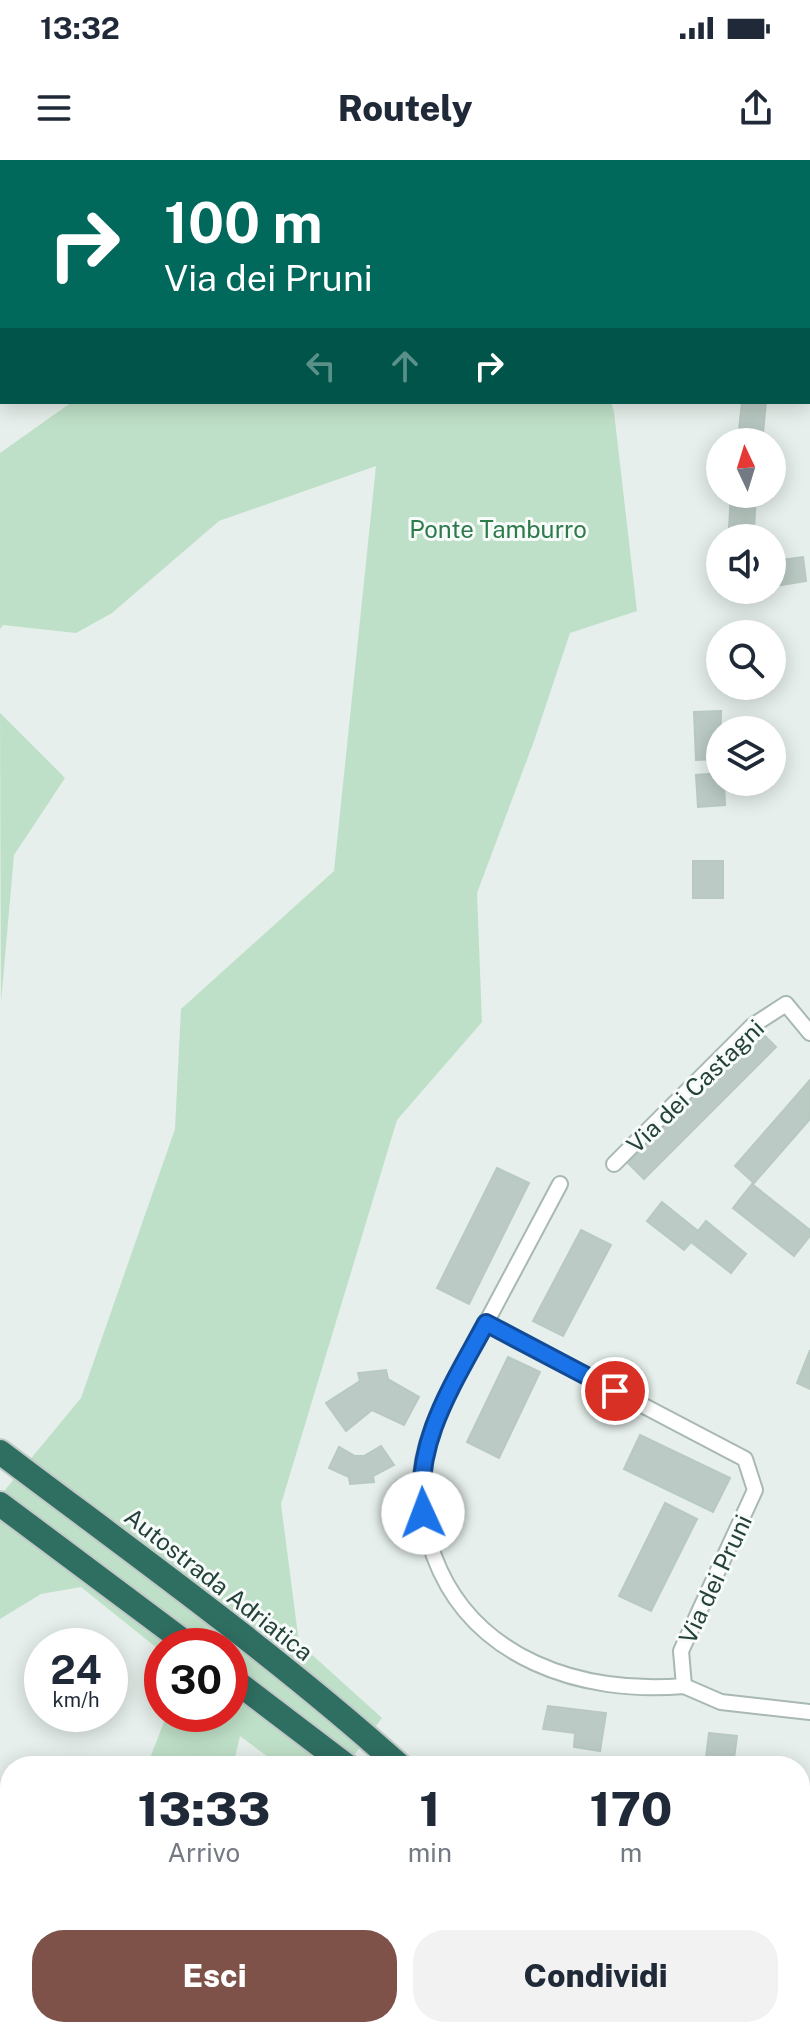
<!DOCTYPE html>
<html lang="it">
<style>
body{margin:0;font-family:"Public Sans",sans-serif;background:#f2f2f3;color:#1f2937;height:100vh;display:flex;flex-direction:column;font-size:30px;white-space:nowrap}
*{box-sizing:border-box;margin:0}
p{font-size:26px;color:#747a83}
.icon{flex:none;width:44px;height:44px;fill:none;stroke:currentColor;stroke-width:2;stroke-linecap:round;stroke-linejoin:round}
.map{position:relative;flex:1;overflow:hidden}
.panel{position:absolute;left:0px;top:1596px;width:810px;height:282px;display:flex;flex-direction:column;background:#fff;border-radius:32px 32px 0 0;box-shadow:0 4px 20px #0003}
.panel>*{flex:none}
.banner{position:absolute;left:0px;top:0px;width:810px;height:244px;box-shadow:0 4px 20px #0003;background:#00695c;color:#fff;overflow:hidden}
.needle{width:52px;rotate:356deg}
.fabs{position:absolute;left:706px;top:268px;display:grid;gap:16px}
.fabs a{display:grid;place-items:center;width:80px;height:80px;border-radius:50%;background:#fff;box-shadow:0 4px 20px #0003;font-size:40px}
.speed{position:absolute;left:24px;top:1468px;display:flex;gap:16px;font-size:40px;font-weight:700;text-align:center}
.speed>*{display:grid;place-content:center;width:104px;height:104px;border-radius:50%;background:#fff;box-shadow:0 4px 20px #0003;line-height:1}
.speed small{font-size:20px;font-weight:400}
.speed .limit{border:12px solid #d22;background:#fff;color:#111}
.pin{position:absolute;display:grid;place-items:center;width:68px;height:68px;color:#fff;margin:-34px;border:4px solid #fff;border-radius:50%;box-shadow:0 2px 8px #0007}
.me{position:absolute;width:88px;margin:-44px;rotate:358deg;stroke-linejoin:round;filter:drop-shadow(0 0 6px #0008)}
.turn{display:flex;align-items:center;gap:28px;height:168px;padding:0 32px;font-size:36px}
.turn .icon{width:104px;height:104px;stroke-width:2.5}
.turn b{display:block;font-size:56px;line-height:68px}
.lanes{display:flex;align-items:center;height:76px;padding:0 32px;background:#0003;justify-content:center;gap:40px;direction:ltr}
.lanes .off{opacity:.35}
.eta{display:flex;justify-content:space-evenly;align-items:center;height:136px;text-align:center}
.eta b{font-size:48px;font-weight:800;line-height:56px}
.primary-button{display:flex;gap:16px;margin-top:auto;padding:16px 32px}
.primary-button a{flex:1;height:92px;border-radius:32px;background:#7f5249;color:#fff;font-size:32px;font-weight:800;line-height:92px;text-align:center}
.primary-button a+a{background:#f2f2f3;color:#1f2937}
.status{display:flex;justify-content:space-between;align-items:center;height:56px;padding:0 40px;background:#fff;direction:ltr}
.status svg{height:22px;fill:currentColor}
header{display:flex;justify-content:space-between;align-items:center;height:104px;padding:0 32px;background:#fff;font-size:36px;font-weight:800}
.map>svg:first-child{display:block}
</style>
<div class="status"><b>13:32</b><svg viewBox="0 0 49 12"><path d="M0 12V9h3v3zM5 12V6h3v6zM10 12V3h3v9zM15 12V0h3v12zM26 1h20v11H26zM47 4h2v5h-2z"/></svg></div>
<header><svg class="icon" aria-label="menu" viewBox="0 0 24 24"><path d="M4 6h16M4 12h16M4 18h16"/></svg>Routely<svg class="icon" aria-label="share" viewBox="0 0 24 24"><path d="M12 15V3M7 8l5-5 5 5M5 13v7h14v-7"/></svg></header>
<div class="map">
<svg width="810" height="1877" viewBox="0 0 810 1877">
<rect width="100%" height="100%" fill="#e6efeb"/>
<path fill="#bfe0c8" d="M338 0H647L336 2Z
M72 242H611L614 252 637 451 570 473 534 581 477 733 482 862 397 960 281 1344 299 1483 382 1558 346 1606H280L240 1576 233 1606H147L167 1554H230V1486H162V1492L81 1427 41 1434 0 1459V1336L81 1238 175 969 181 849 334 711 376 306 219 361 112 453 76 473 3 465 0 469V293Z
M0 553 65 618 14 695 1 842Z"/>
<path fill="#bbcac4" stroke="#b8c9c2" stroke-width="2" d="M742 242H766L763 273 739 270Z
M731 334H756L754 369 729 368Z
M803 397 806 421 775 426 772 401Z
M721 551 720 599 696 600 694 552Z
M720 613V622H724L725 645 698 647 696 615Z
M693 701H723V738H693Z
M759 870 776 887 644 1019 627 1002Z
M810 920V959L754 1023 735 1006Z
M497 1008 529 1023 469 1144 437 1128Z
M752 1024 810 1070V1076L794 1096 733 1048Z
M662 1042 698 1071 706 1061 746 1094 731 1113 691 1082 684 1090 647 1061Z
M581 1070 611 1085 563 1176 533 1161Z
M810 1190V1229L797 1223Z
M508 1197 540 1212 499 1298 467 1282Z
M386 1210 388 1219 419 1237 404 1265 372 1250 346 1271 326 1243 360 1221 358 1213Z
M640 1275 730 1318 713 1352 624 1309Z
M381 1286 394 1305 373 1316 374 1322 350 1324 349 1317 329 1308 339 1287 355 1296H364Z
M665 1343 697 1359 651 1451 619 1436Z
M548 1546 606 1553 600 1591 574 1587 575 1573 543 1569Z
M709 1573 737 1576 733 1606H705Z
M800 1707 810 1711V1758L800 1753Z
M800 1845 810 1863V1877H769L764 1868H800Z"/>
<g fill="none" stroke-linecap="round" stroke-linejoin="round">
<defs>
<path id="minor" d="M0 172 2 171
M614 1004 752 866 786 844 810 873
M560 1024 486 1163 745 1299 755 1330 681 1491 684 1526 721 1542 810 1552
M486 1163C463 1207 432 1252 423 1301 417 1333 423 1366 434 1396 472 1499 582 1535 684 1526"/>
<path id="tertiary" d="M444 2V0
M598 2 600 0"/>
<path id="trunk" d="M0 1774 10 1782
M0 1857 18 1877
M105 1868 114 1877"/>
<path id="motorway" d="M0 1292C135 1394 274 1493 400 1606
M0 1344 190 1486
M230 1517 347 1606
M582 1868 588 1877
M610 1868 616 1877"/>
</defs>
<use href="#minor" stroke="#a8b8b2" stroke-width="18"/>
<use href="#tertiary" stroke="#a8b8b2" stroke-width="22"/>
<use href="#trunk" stroke="#c2cac8" stroke-width="28"/>
<use href="#motorway" stroke="#c2cac8" stroke-width="28"/>
<use href="#minor" stroke="#fff" stroke-width="14"/>
<use href="#tertiary" stroke="#fff" stroke-width="18"/>
<use href="#trunk" stroke="#4c8a7c" stroke-width="24"/>
<use href="#motorway" stroke="#2f6f62" stroke-width="24"/>
</g>
<g fill="none" stroke-linecap="round" stroke-linejoin="round">
<defs>
<path id="route" d="M423 1353C413 1283 454 1223 486 1163L615 1231"/>
</defs>
<use href="#route" stroke="#114b97" stroke-width="20"/>
<use href="#route" stroke="#1a73e8" stroke-width="14"/>
</g>
<g text-anchor="middle" dominant-baseline="central" stroke-width="6" stroke-linejoin="round" paint-order="stroke">
<g font-size="24" fill="#2d7a4b" stroke="#f7fbf9">
<text x="498" y="369">Ponte Tamburro</text>
</g>
<g font-size="24" fill="#24423a" stroke="#f7fbf9">
<text transform="translate(695 926) rotate(-44)">Via dei Castagni</text>
<text transform="translate(715 1419) rotate(-65)">Via dei Pruni</text>
<text transform="translate(219 1424) rotate(38)">Autostrada Adriatica</text>
</g>
</g>
</svg>
<div class="fabs">
<a><svg class="needle" viewBox="-14 -14 28 28"><path d="M0-13l5 13h-10z" fill="#e53935"/><path d="M0 13l5-13h-10z" fill="#747a83"/></svg></a>
<a><svg class="icon" aria-label="sound" viewBox="0 0 24 24"><path d="M4 9h4l5-4v14l-5-4H4zM17 9q2 3 0 6"/></svg></a>
<a><svg class="icon" aria-label="search" viewBox="0 0 24 24"><circle cx="10" cy="10" r="6"/><path d="M15 15l6 6"/></svg></a>
<a><svg class="icon" aria-label="layers" viewBox="0 0 24 24"><path d="M12 4l9 5-9 5-9-5zM3 14l9 5 9-5"/></svg></a>
</div>
<div class="speed"><div>24<small>km/h</small></div><div class="limit">30</div></div>
<div class="pin" style="left:615px;top:1231px;background:#d93025"><svg class="icon" aria-label="arrive" viewBox="0 0 24 24"><path d="M6 21V4h12l-3 4 3 4H6"/></svg></div>
<svg class="me" style="left:423px;top:1353px" viewBox="-20 -20 40 40"><circle r="19" fill="#fff"/><path d="M0-13L10 11 0 6-10 11z" fill="#1a73e8"/></svg>
<div class="banner">
<div class="turn"><svg class="icon" aria-label="right" viewBox="0 0 24 24"><path d="M7 20v-9h11M14 6l5 5-5 5"/></svg><div><b>100 m</b>Via dei Pruni</div></div>
<div class="lanes"><svg class="icon off" aria-label="left" viewBox="0 0 24 24"><path d="M17 20v-9H6M10 6l-5 5 5 5"/></svg><svg class="icon off" aria-label="ahead" viewBox="0 0 24 24"><path d="M12 20V5M6 11l6-6 6 6"/></svg><svg class="icon" aria-label="right" viewBox="0 0 24 24"><path d="M7 20v-9h11M14 6l5 5-5 5"/></svg></div>
</div>
<section class="panel">
<div class="eta">
<div><b>13:33</b><p>Arrivo</p></div>
<div><b>1</b><p>min</p></div>
<div><b>170</b><p>m</p></div>
</div>
<div class="primary-button"><a>Esci</a><a>Condividi</a></div>
</section>
</div>
